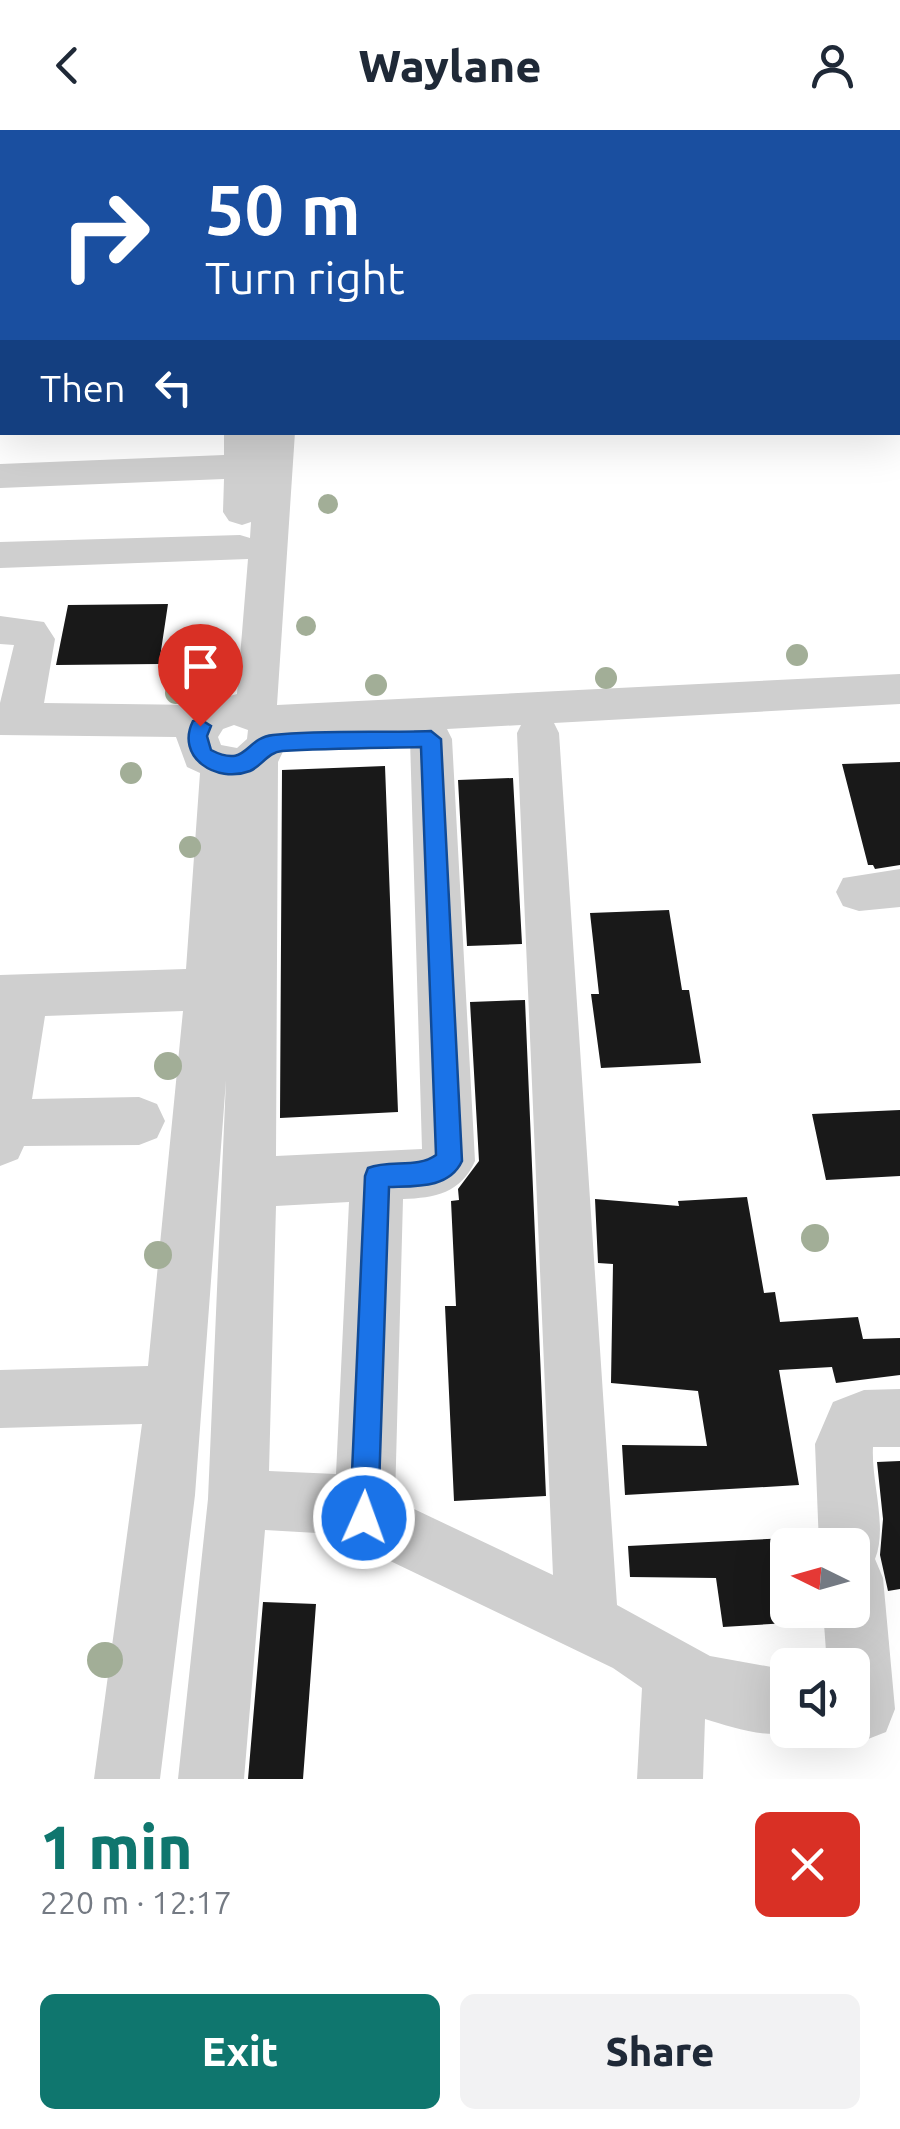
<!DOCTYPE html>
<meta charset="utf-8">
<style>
body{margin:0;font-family:Ubuntu,sans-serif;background:#f2f2f3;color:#1f2937;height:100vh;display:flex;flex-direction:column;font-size:38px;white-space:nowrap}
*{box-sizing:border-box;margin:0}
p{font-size:32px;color:#747a83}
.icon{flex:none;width:55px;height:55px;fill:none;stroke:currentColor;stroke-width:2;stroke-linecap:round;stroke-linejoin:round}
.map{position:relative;height:1649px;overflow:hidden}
.panel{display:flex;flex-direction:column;background:#fff;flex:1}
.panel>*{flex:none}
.banner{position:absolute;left:0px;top:0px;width:900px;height:305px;box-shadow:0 10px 40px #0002;background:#1a4fa0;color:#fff;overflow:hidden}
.needle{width:65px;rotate:275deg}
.controls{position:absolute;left:770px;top:1398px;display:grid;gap:20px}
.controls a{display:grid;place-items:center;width:100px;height:100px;border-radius:15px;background:#fff;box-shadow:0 10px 40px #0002;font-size:50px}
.pin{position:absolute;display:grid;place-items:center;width:85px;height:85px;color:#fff;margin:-102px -42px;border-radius:50% 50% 50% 0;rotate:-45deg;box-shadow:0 0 10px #0007}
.pin .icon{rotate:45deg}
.me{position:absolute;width:110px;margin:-55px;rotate:2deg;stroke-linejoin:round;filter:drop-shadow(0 0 8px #0008)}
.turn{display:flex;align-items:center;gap:35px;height:210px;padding:0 40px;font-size:45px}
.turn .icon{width:130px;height:130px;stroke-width:2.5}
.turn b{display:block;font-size:70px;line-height:85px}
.then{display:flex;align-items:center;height:95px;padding:0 40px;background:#0003;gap:20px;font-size:38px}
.round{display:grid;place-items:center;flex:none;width:105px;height:105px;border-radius:15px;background:#f2f2f3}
.summary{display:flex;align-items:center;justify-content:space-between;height:170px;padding:0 40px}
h1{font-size:60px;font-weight:800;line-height:75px;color:#0f766e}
.action{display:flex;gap:20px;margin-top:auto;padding:20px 40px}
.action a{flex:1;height:115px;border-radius:15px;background:#0f766e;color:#fff;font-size:40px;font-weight:800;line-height:115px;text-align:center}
.action a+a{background:#f2f2f3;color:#1f2937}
header{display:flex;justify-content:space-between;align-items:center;height:130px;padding:0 40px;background:#fff;font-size:45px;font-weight:800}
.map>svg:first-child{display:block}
</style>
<header><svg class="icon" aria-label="back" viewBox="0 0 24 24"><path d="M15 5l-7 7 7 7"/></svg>Waylane<svg class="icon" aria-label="person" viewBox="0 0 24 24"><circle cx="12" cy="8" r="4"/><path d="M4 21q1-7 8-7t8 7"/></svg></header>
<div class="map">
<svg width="900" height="1649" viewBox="0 0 900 1649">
<rect width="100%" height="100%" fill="#fff"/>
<path fill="#e2e8dc" d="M254 0H884L885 2H254Z"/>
<path fill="#191919" d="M168 474 159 534 56 535 68 475Z
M900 632V735L875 739 873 735H868L842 634Z
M385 636 398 982 280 988 282 640Z
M513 648 522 814 467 816 458 650Z
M669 780 682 860H689L701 933 601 938 591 864H599L590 783Z
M525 870 546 1366 454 1371 445 1176H456L451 1071 459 1070 458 1059 479 1031 470 872Z
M900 980V1046L826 1050 812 984Z
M747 1067 764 1163 775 1162 780 1192 858 1187 863 1209 900 1208V1245L836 1253 832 1237 779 1240 799 1355 625 1365 622 1315 707 1316 698 1261 611 1253 613 1134 598 1133 595 1069 679 1076 678 1071Z
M900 1331V1459L888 1461 880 1425 883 1389 877 1332Z
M788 1408V1493L723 1497 716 1448 630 1447 628 1416Z
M263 1472 316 1474 303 1649H248Z"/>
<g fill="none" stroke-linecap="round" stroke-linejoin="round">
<path fill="#cfcfcf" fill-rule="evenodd" d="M237 0H265V2H237Z
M0 40H2V58H0Z
M0 102H2V120H0Z
M0 163H2V183H0Z
M0 263H2V285H0Z
M224 302H295L277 575 900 544V574L554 593 559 603 617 1475 710 1526 788 1540V1600H798C772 1611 731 1597 705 1589L703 1649H637L642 1558 613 1538 334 1404 265 1400 244 1649H178L208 1369 226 950 195 1365 160 1649H94L142 1294 0 1298V1240L148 1236 183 881 45 886 32 969 139 967 157 974 165 991 157 1008 139 1015 24 1016 18 1029 0 1036V845L186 839 200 643 187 637 176 607 0 605V573L14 515 0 514V486L44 492 55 509 44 573 198 575 237 564 248 429 0 438V412L240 405 250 408 251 392 242 395 229 391 223 382 224 349 0 358V334L224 325ZM234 595 248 600 247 609 237 618 221 615 218 607 223 599ZM521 595 517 603 553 1445 395 1370 403 1069C435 1068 461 1063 475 1031L452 609 447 599ZM414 600 410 609 422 1019 276 1026 278 632 290 607ZM349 1072 336 1344 269 1341 276 1076Z
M900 739V777L859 781 843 776 836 762 843 748Z
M900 1259V1317H873C871 1352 888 1397 875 1429L883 1448 895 1579 886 1602 863 1611 839 1600H852V1535H827L823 1480H852V1415H819L815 1314 833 1272 864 1260Z"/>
</g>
<g fill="#a2ae97">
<circle cx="328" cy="374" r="10"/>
<circle cx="306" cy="496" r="10"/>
<circle cx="797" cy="525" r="11"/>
<circle cx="606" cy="548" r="11"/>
<circle cx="376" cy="555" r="11"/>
<circle cx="176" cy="563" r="11"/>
<circle cx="131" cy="643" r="11"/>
<circle cx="190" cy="717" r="11"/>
<circle cx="168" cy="936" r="14"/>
<circle cx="815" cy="1108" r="14"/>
<circle cx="158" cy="1125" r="14"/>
<circle cx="105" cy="1530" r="18"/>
</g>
<path fill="#1a73e8" stroke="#114b97" stroke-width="2.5" d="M200 589 211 596 207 606 211 620C248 639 244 608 273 605 325 600 379 603 431 601L441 609 462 1031C449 1059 415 1056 389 1057L378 1388 374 1398 364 1402 354 1398 350 1388 365 1046 368 1038C390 1029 417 1039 436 1025L421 617C375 618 328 618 282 621 268 622 262 636 250 641 216 654 175 627 193 591Z"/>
</svg>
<div class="controls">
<a><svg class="needle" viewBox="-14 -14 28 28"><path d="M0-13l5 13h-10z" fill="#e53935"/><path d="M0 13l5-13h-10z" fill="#747a83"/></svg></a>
<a><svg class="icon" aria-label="sound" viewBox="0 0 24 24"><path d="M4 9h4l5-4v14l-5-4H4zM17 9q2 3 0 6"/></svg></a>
</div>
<div class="pin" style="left:200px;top:596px;background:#d93025"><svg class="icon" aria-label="arrive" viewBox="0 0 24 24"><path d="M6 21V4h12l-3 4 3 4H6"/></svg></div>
<svg class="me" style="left:364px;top:1388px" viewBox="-20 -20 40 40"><circle r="17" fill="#1a73e8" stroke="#fff" stroke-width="3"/><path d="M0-11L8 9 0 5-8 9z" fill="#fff"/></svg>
<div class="banner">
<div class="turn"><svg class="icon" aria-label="right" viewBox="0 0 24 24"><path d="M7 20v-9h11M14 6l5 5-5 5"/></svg><div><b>50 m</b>Turn right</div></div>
<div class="then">Then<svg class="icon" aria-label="left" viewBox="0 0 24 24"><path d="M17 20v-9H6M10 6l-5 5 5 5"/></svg></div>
</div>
</div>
<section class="panel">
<div class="summary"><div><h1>1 min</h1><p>220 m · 12:17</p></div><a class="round" style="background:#d93025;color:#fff"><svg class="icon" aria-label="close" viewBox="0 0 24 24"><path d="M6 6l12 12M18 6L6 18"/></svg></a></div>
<div class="action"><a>Exit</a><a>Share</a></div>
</section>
